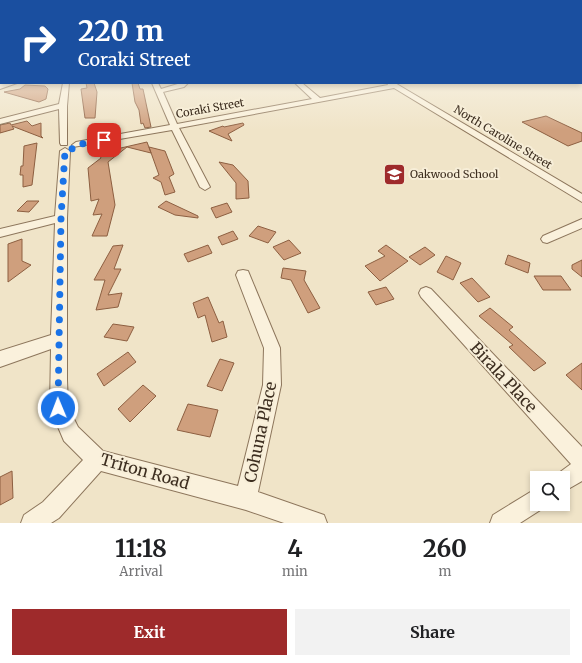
<!DOCTYPE html>
<style>
body{margin:0;font-family:Merriweather,serif;background:#f2f2f2;color:#202124;height:100vh;display:flex;flex-direction:column;font-size:15px;white-space:nowrap}
*{box-sizing:border-box;margin:0}
p{font-size:13px;color:#757577}
.icon{flex:none;width:22px;height:22px;fill:none;stroke:currentColor;stroke-width:2;stroke-linecap:round;stroke-linejoin:round}
.map{position:relative;height:523px;overflow:hidden}
.details{display:flex;flex-direction:column;background:#fff;flex:1}
.details>*{flex:none}
.hud{position:absolute;left:0px;top:0px;width:582px;height:84px;box-shadow:0 2px 6px #0003;background:#1a4fa0;color:#fff;overflow:hidden}
.tools{position:absolute;left:530px;top:471px;display:grid;gap:8px}
.tools a{display:grid;place-items:center;width:40px;height:40px;border-radius:0px;background:#fff;box-shadow:0 2px 6px #0003;font-size:20px}
.pin{position:absolute;display:grid;place-items:center;width:34px;height:34px;color:#fff;margin:-17px;border-radius:8px;box-shadow:0 2px 6px #0006}
.me{position:absolute;width:44px;margin:-22px;rotate:359deg;stroke-linejoin:round;filter:drop-shadow(0 0 3px #0008)}
.turn{display:flex;align-items:center;gap:14px;height:84px;padding:0 12px;font-size:18px}
.turn .icon{width:52px;height:52px;stroke-width:2.5}
.turn b{display:block;font-size:28px;line-height:34px}
.eta{display:flex;justify-content:space-evenly;align-items:center;height:68px;text-align:center}
.eta b{font-size:24px;font-weight:700;line-height:28px}
.button{display:flex;gap:8px;margin-top:auto;padding:8px 12px}
.button a{flex:1;height:46px;border-radius:0px;background:#9e2a2b;color:#fff;font-size:16px;font-weight:700;line-height:46px;text-align:center}
.button a+a{background:#f2f2f2;color:#202124}
.map>svg:first-child{display:block}
</style>
<div class="map">
<svg width="582" height="523" viewBox="0 0 582 523">
<rect width="100%" height="100%" fill="#f0e4c8"/>
<path fill="#cf9f7d" stroke="#8d5f41" d="M86 83H94L97 92 95 118H85L81 89 87 88Z
M132 83H138L140 89H143L151 127 145 128 143 123 141 124 139 110 135 102Z
M25 85 45 86 48 89 46 99 39 102 4 92 20 89Z
M546 116 582 133V141L568 146 522 122Z
M27 121 32 126 41 123V136L43 138 12 126 14 129 0 133V125L10 123 11 125Z
M243 123 244 125 228 134 232 141 209 131 223 126 224 127Z
M147 142 151 153 127 147 108 162 115 205 107 236H92L102 214 93 215 99 199 91 201 88 168 101 158 99 153Z
M37 143 32 185 23 187V175H20L21 166H23L24 146Z
M149 147 165 151 174 174 169 177 175 192 165 195 161 182 153 178 159 175Z
M219 162 233 165 248 181 249 198 236 199V183Z
M27 201H39L29 212 17 211Z
M166 201 198 216V218L175 215 158 207Z
M227 203 232 212 216 218 211 208Z
M258 226 276 232 268 243 249 236Z
M233 231 238 239 222 245 218 237Z
M22 239V261L31 265 8 282V244Z
M289 240 301 253 284 260 273 247Z
M123 245 114 269H121L108 295 122 293 118 307 96 310 105 280H94L113 246Z
M208 245 212 253 188 262 184 254Z
M386 245 408 261 380 281 365 266 385 256 378 251Z
M425 247 435 255 420 265 409 257Z
M508 255 530 263 528 273 505 264Z
M446 256 461 263 453 280 437 272Z
M582 260V277L572 269V265Z
M283 268 306 271 304 280 320 308 308 313 291 280 281 278Z
M534 276H561L571 290H543Z
M472 278 490 297 478 302 460 283Z
M386 287 394 299 376 305 368 292Z
M208 297 219 323 223 321 227 337 212 342 205 315 198 318 193 303Z
M490 308 513 327 509 330 546 363 534 371 509 347 513 345 479 316Z
M113 324 134 327 127 341 104 337Z
M128 352 136 362 104 386 97 374Z
M220 359 234 363 222 391 207 386Z
M582 363V390L566 375Z
M143 385 156 396 130 422 118 409Z
M188 404 218 410 210 437 177 430Z
M12 471 13 498 0 505V477Z"/>
<g fill="none" stroke-linecap="round" stroke-linejoin="round">
<defs>
<path id="minor" d="M63 83H69L67 106V145H61L60 143 59 109 0 124V119L59 104Z
M152 83H158L161 89 181 83H188L184 87 163 92 177 124 312 99 295 83H302L320 98 388 85 387 83H395L582 194V202L394 88 179 128 210 187 205 190 200 187 172 130 73 147 72 145 76 142 170 125Z
M65 148 70 151 67 218V380L68 407 78 427 103 451 238 486 263 385 264 348 236 275 238 271 243 270 248 271 280 348 281 385 258 492 324 515 327 523H284L246 510 101 471 59 518 51 523H21L24 515 43 502 83 460 64 441 50 408 51 349 0 367V351L51 335 55 223 0 237V229L55 216 60 151Z
M582 219V228L547 243 543 242 541 239 543 236Z
M426 287 431 289 582 447V481L563 492V478H554L556 475 571 464 421 297 419 293 421 289Z
M537 488V504H546L545 507 520 523H490L493 515Z"/>
<path id="tertiary" d="M0 83H17L0 89Z"/>
</defs>
<use href="#minor" stroke="#8d765c" stroke-width="2"/>
<use href="#tertiary" stroke="#8d765c" stroke-width="2"/>
<use href="#minor" fill="#faf1dc" fill-rule="evenodd"/>
<use href="#tertiary" fill="#faf1dc" fill-rule="evenodd"/>
</g>
<linearGradient id="sky" x2="0" y2="1"><stop stop-color="#8fbad6"/><stop offset="0.43" stop-color="#f8f3e6"/><stop offset="1" stop-color="#f8f3e6" stop-opacity="0"/></linearGradient>
<rect width="582" height="130" fill="url(#sky)"/>
<g fill="none" stroke-linecap="round" stroke-linejoin="round">
<path stroke="#1a73e8" stroke-width="7" stroke-dasharray="0 12.6" d="M58 408 61 218 65 151 74 148 76 145 104 140"/>
</g>
<defs>
<symbol id="school-square" viewBox="-11 -11 22 22"><rect x="-9" y="-9" width="18" height="18" rx="4" fill="#9e2a2b" stroke="#f7eed8"/><path d="M0-5L7-2L0 1L-7-2ZM-4 1L0 2.5L4 1V4Q0 6-4 4Z" fill="#fff"/></symbol>
</defs>
<g fill-rule="evenodd">
<use href="#school-square" x="382" y="162" width="25" height="25"/>
</g>
<g text-anchor="middle" dominant-baseline="central" stroke-width="4" stroke-linejoin="round" paint-order="stroke">
<g font-size="11" fill="#3d2e20" stroke="#f7eed8">
<text transform="translate(210 108) rotate(-10)">Coraki Street</text>
<text transform="translate(503 137) rotate(31)">North Caroline Street</text>
</g>
<g font-size="11" fill="#3d2e20" stroke="#f7eed8" text-anchor="start">
<text x="410" y="174">Oakwood School</text>
</g>
<g font-size="16" fill="#3d2e20" stroke="#f7eed8">
<text transform="translate(504 377) rotate(47)">Birala Place</text>
<text transform="translate(260 432) rotate(-78)">Cohuna Place</text>
<text transform="translate(145 471) rotate(16)">Triton Road</text>
</g>
</g>
</svg>
<div class="tools">
<a><svg class="icon" aria-label="search" viewBox="0 0 24 24"><circle cx="10" cy="10" r="6"/><path d="M15 15l6 6"/></svg></a>
</div>
<div class="pin" style="left:104px;top:140px;background:#d93025"><svg class="icon" aria-label="arrive" viewBox="0 0 24 24"><path d="M6 21V4h12l-3 4 3 4H6"/></svg></div>
<svg class="me" style="left:58px;top:408px" viewBox="-20 -20 40 40"><circle r="17" fill="#1a73e8" stroke="#fff" stroke-width="3"/><path d="M0-11L8 9 0 5-8 9z" fill="#fff"/></svg>
<div class="hud">
<div class="turn"><svg class="icon" aria-label="right" viewBox="0 0 24 24"><path d="M7 20v-9h11M14 6l5 5-5 5"/></svg><div><b>220 m</b>Coraki Street</div></div>
</div>
</div>
<section class="details">
<div class="eta">
<div><b>11:18</b><p>Arrival</p></div>
<div><b>4</b><p>min</p></div>
<div><b>260</b><p>m</p></div>
</div>
<div class="button"><a>Exit</a><a>Share</a></div>
</section>
